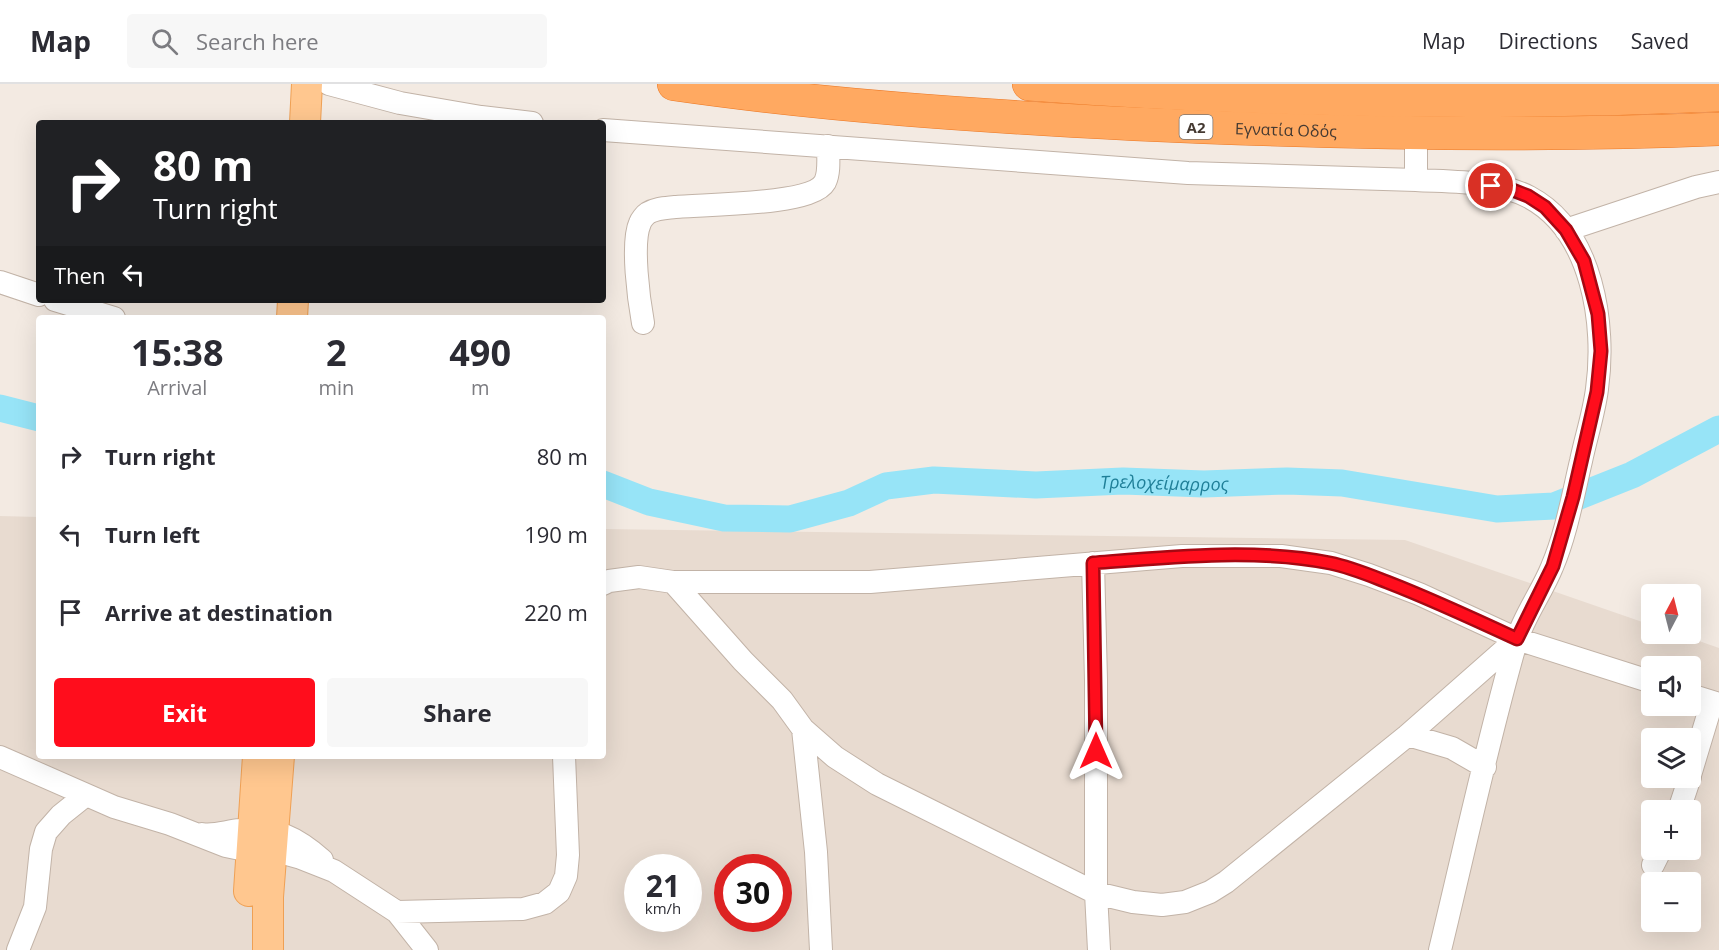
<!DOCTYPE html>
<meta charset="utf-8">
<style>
body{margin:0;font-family:"Open Sans",sans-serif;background:#f7f7f7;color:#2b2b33;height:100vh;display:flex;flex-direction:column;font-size:22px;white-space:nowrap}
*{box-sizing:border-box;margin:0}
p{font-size:20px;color:#7c7c81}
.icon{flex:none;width:33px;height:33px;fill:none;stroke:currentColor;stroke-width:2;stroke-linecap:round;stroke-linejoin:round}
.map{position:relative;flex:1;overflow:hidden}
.details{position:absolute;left:36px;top:231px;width:570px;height:444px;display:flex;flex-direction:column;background:#fff;border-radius:6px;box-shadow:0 6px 24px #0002}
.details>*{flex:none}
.banner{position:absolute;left:36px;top:36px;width:570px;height:183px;border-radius:6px;box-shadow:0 6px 24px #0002;background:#202124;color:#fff;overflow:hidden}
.needle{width:39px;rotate:7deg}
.buttons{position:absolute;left:1641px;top:500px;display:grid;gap:12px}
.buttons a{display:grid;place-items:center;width:60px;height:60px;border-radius:6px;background:#fff;box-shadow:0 6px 24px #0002;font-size:30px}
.speed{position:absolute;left:624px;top:770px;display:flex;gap:12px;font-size:30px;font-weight:700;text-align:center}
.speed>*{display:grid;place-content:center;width:78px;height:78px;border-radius:50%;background:#fff;box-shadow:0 6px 24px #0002;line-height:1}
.speed small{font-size:15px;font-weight:400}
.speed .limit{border:9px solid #d22;background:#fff;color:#111}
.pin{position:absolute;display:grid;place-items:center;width:51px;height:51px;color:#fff;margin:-26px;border:3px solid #fff;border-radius:50%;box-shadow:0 2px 6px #0007}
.me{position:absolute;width:66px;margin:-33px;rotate:0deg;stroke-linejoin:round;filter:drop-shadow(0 0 4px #0008)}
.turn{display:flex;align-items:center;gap:21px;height:126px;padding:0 18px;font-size:27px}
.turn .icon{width:78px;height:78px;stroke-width:2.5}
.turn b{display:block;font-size:42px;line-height:51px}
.then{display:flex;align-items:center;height:57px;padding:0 18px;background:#0003;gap:12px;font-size:22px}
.eta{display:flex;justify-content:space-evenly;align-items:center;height:102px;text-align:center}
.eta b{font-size:36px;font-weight:700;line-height:42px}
.cta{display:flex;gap:12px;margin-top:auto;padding:12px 18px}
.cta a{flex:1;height:69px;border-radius:6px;background:#ff0d1c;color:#fff;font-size:24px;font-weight:700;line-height:69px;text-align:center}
.cta a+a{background:#f7f7f7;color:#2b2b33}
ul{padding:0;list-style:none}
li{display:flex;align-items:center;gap:18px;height:78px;padding:0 18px}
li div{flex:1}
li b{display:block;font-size:22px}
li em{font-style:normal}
header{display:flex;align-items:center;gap:36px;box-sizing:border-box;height:84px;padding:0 30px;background:#fff;border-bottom:2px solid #e1e1e2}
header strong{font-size:28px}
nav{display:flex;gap:33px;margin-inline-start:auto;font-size:21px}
.search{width:420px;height:54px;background:#f7f7f7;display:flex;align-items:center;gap:15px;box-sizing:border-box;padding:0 21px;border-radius:6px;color:#7c7c81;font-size:22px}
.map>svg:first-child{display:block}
</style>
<header>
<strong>Map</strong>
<div class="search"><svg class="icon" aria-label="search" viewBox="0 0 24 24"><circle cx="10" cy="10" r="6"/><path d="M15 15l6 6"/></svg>Search here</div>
<nav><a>Map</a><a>Directions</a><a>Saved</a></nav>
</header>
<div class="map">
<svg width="1719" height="866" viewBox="0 0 1719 866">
<rect width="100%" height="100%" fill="#f3eae2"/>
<path fill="#e8dbd0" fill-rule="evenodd" d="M0 432 39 433V672H603V445L1405 456 1651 541 1652 549H1676L1719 564V866H0ZM1652 582H1690V621H1652ZM1652 654H1690V693H1652ZM1652 726H1690V765H1652ZM638 783H688V834H638ZM728 783H778V834H728ZM1652 798H1690V837H1652Z"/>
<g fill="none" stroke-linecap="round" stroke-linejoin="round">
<g stroke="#97e4f7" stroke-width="27">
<path d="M0 324 39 334"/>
<path id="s1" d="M603 400 649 418 724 434 790 435 849 419 886 402 934 396 1036 401 1123 397 1204 400 1287 397 1342 399 1497 425 1554 422 1632 391 1719 345"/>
</g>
<defs>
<path id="minor" d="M329 0 400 19 481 33 532 39
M603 46 1188 89 1416 96
M1416 66V96C1450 98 1499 97 1529 113 1593 147 1606 241 1597 305 1594 329 1586 353 1581 377 1573 411 1566 451 1552 483 1542 508 1524 532 1516 558 1487 659 1465 763 1440 866
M1566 146 1696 103 1719 98
M0 198 39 211
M55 216 114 234
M643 239C639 217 631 159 640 139 641 136 645 131 648 129 656 124 666 124 675 123 702 120 812 122 825 98 830 88 828 73 828 62
M1093 479 1096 596V809L1099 866
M673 498 743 577 782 616 803 645 835 673 877 700 1096 809 1133 818 1162 821 1185 818 1210 808 1226 798 1408 651 1517 555
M603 500 609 497 639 493 673 498H870L1182 472H1281L1331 479 1369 491 1419 510 1517 555 1652 598
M1690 611 1719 620
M803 645 816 768 821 866
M1408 651 1452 664 1485 683
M0 673 114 723 170 740 226 762 250 767 283 769 301 774 334 787 397 828 427 866
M1690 691 1712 618
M1679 726 1690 693
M202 750C215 752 227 747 240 746 274 742 297 754 322 776
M1653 781 1661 765
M397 828 523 825 545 819 559 808 566 792 568 771 564 672
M18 866 35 823 41 765 46 748 61 731 86 711"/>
<path id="major" d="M305 39 307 0
M292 234 293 216
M249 807 258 672
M268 866V813L279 672"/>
<g id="highway">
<path id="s2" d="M674 0C826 22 981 32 1135 40 1329 49 1525 53 1719 45"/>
<path d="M1029 0C1258 17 1489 21 1719 11"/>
</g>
</defs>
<use href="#minor" stroke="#c2b3a7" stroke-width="24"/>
<use href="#major" stroke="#efa054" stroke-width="32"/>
<use href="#highway" stroke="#ec7723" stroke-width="34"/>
<use href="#minor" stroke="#fff" stroke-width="22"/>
<use href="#major" stroke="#ffc78f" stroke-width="30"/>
<use href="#highway" stroke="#ffa961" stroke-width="33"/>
</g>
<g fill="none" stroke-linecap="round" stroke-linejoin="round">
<defs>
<path id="route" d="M1096 667 1093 479C1168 473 1257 464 1330 479 1350 483 1369 491 1387 498 1431 515 1474 535 1517 555L1553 482 1573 413 1597 308 1601 267 1598 230 1584 177 1566 146 1545 123 1528 112 1510 105 1491 102"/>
</defs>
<use href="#route" stroke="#a60812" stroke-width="15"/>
<use href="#route" stroke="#ff0d1c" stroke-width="10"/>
</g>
<g text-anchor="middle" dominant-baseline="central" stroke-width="5" stroke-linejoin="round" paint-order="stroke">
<rect fill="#fff" stroke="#7d7570" stroke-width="1.5" x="1179.5" y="31" width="33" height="24" rx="4.5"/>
<g font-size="15" font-weight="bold" fill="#453a32">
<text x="1196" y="43">Α2</text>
</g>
<g font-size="16" fill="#453a32" stroke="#fff">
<text stroke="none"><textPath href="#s2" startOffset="614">Εγνατία Οδός</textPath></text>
</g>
<g font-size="18" font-style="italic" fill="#1f7f98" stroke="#fff">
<text stroke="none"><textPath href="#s1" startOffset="573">Τρελοχείμαρρος</textPath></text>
</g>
</g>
</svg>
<div class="buttons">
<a><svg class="needle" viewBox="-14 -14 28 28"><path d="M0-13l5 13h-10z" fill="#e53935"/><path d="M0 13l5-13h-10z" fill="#7c7c81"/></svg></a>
<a><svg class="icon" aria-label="sound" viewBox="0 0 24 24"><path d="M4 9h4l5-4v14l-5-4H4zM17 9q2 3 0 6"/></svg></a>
<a><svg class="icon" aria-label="layers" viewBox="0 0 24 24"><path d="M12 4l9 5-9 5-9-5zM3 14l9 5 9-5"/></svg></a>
<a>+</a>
<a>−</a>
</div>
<div class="speed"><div>21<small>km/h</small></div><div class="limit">30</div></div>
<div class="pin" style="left:1491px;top:102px;background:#d93025"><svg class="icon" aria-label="arrive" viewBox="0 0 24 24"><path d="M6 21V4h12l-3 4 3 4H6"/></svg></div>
<svg class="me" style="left:1096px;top:667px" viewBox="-20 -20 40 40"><path d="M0-17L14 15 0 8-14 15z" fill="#ff0d1c" stroke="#fff" stroke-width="4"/></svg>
<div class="banner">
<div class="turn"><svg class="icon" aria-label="right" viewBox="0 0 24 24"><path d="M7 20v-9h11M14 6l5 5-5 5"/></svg><div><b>80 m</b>Turn right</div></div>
<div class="then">Then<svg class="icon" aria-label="left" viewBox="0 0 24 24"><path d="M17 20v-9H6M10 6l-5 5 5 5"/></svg></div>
</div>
<section class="details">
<div class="eta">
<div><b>15:38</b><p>Arrival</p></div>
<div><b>2</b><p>min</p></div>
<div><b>490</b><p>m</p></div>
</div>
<ul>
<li><svg class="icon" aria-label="right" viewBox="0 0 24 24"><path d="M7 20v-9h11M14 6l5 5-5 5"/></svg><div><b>Turn right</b></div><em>80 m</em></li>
<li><svg class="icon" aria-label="left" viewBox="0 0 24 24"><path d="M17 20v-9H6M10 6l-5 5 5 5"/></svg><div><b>Turn left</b></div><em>190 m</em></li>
<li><svg class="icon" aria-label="arrive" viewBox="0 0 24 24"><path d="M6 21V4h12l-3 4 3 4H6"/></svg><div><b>Arrive at destination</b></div><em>220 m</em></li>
</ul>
<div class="cta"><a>Exit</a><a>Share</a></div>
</section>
</div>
